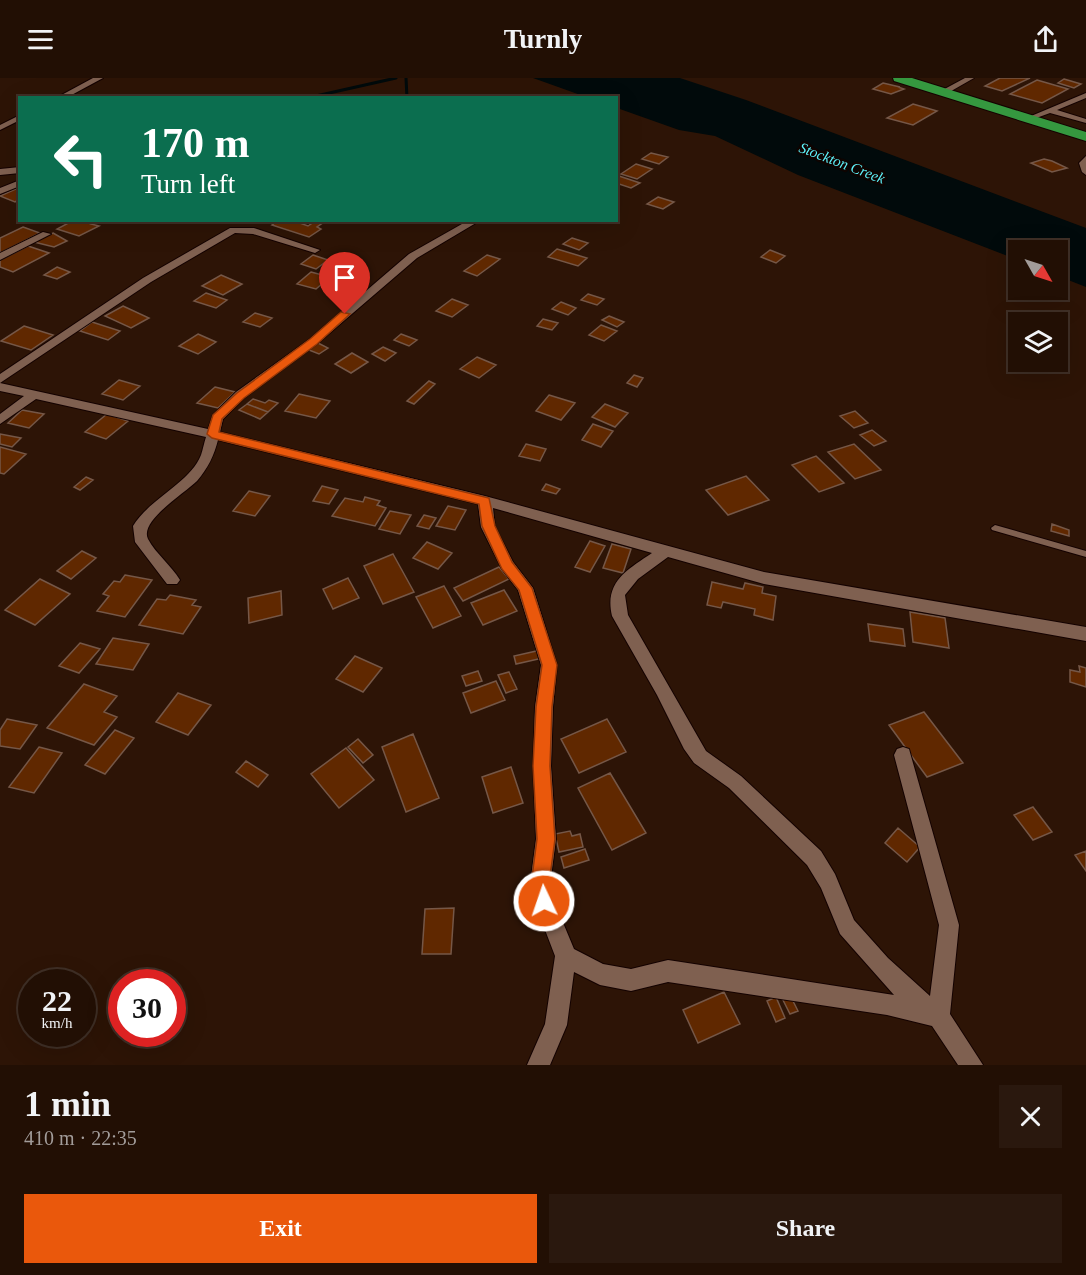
<!DOCTYPE html>
<meta charset="utf-8">
<style>
body{margin:0;font-family:"Times New Roman",serif;background:#2a180e;color:#f1f3f6;height:100vh;display:flex;flex-direction:column;font-size:22px;white-space:nowrap}
*{box-sizing:border-box;margin:0}
p{font-size:20px;color:#a29c9a}
.icon{flex:none;width:33px;height:33px;fill:none;stroke:currentColor;stroke-width:2;stroke-linecap:round;stroke-linejoin:round}
.map{position:relative;height:987px;overflow:hidden}
.details{display:flex;flex-direction:column;background:#220f04;flex:1}
.details>*{flex:none}
.banner{position:absolute;left:18px;top:18px;width:600px;height:126px;border-radius:0px;box-shadow:0 6px 24px #0002,0 0 0 2px #3f2f26;background:#0b6e4f;color:#fff;overflow:hidden}
.needle{width:39px;rotate:129deg}
.tools{position:absolute;left:1008px;top:162px;display:grid;gap:12px}
.tools a{display:grid;place-items:center;width:60px;height:60px;border-radius:0px;background:#220f04;box-shadow:0 6px 24px #0002,0 0 0 2px #3f2f26;font-size:30px}
.speed{position:absolute;left:18px;top:891px;display:flex;gap:12px;font-size:30px;font-weight:700;text-align:center}
.speed>*{display:grid;place-content:center;width:78px;height:78px;border-radius:50%;background:#220f04;box-shadow:0 6px 24px #0002,0 0 0 2px #3f2f26;line-height:1}
.speed small{font-size:15px;font-weight:400}
.speed .limit{border:9px solid #d22;background:#fff;color:#111}
.pin{position:absolute;display:grid;place-items:center;width:51px;height:51px;color:#fff;margin:-62px -26px;border-radius:50% 50% 50% 0;rotate:-45deg;box-shadow:0 0 6px #0007}
.pin .icon{rotate:45deg}
.me{position:absolute;width:66px;margin:-33px;rotate:357deg;stroke-linejoin:round;filter:drop-shadow(0 0 4px #0008)}
.turn{display:flex;align-items:center;gap:21px;height:126px;padding:0 24px;font-size:27px}
.turn .icon{width:78px;height:78px;stroke-width:2.5}
.turn b{display:block;font-size:42px;line-height:51px}
.round{display:grid;place-items:center;flex:none;width:63px;height:63px;border-radius:0px;background:#2a180e}
.head{display:flex;align-items:center;justify-content:space-between;height:102px;padding:0 24px}
h1{font-size:36px;font-weight:600;line-height:45px}
.action{display:flex;gap:12px;margin-top:auto;padding:12px 24px}
.action a{flex:1;height:69px;border-radius:0px;background:#ea580c;color:#fff;font-size:24px;font-weight:600;line-height:69px;text-align:center}
.action a+a{background:#2a180e;color:#f1f3f6}
header{display:flex;justify-content:space-between;align-items:center;height:78px;padding:0 24px;background:#220f04;font-size:27px;font-weight:600}
.map>svg:first-child{display:block}
</style>
<header><svg class="icon" aria-label="menu" viewBox="0 0 24 24"><path d="M4 6h16M4 12h16M4 18h16"/></svg>Turnly<svg class="icon" aria-label="share" viewBox="0 0 24 24"><path d="M12 15V3M7 8l5-5 5 5M5 13v7h14v-7"/></svg></header>
<div class="map">
<svg width="1086" height="987" viewBox="0 0 1086 987">
<rect width="100%" height="100%" fill="#2d1406"/>
<path fill="#010a0b" d="M533 0H680L746 22 1086 150V209L1058 198V172H1018V182L798 97 715 58 679 52 617 30 616 20 586 19Z"/>
<g fill="none" stroke-linecap="round" stroke-linejoin="round">
<path stroke="#010a0b" stroke-width="3" d="M406 0 407 20
M307 20 396 0"/>
</g>
<path fill="#602800" stroke="#755747" stroke-width="1.5" d="M1000 0H1030L1002 13 985 8Z
M1064 1 1081 6 1074 10 1058 5Z
M1037 2 1068 11 1042 25 1010 16Z
M883 5 900 9H898L904 11 891 16 873 11Z
M913 26 937 33 913 47 887 40Z
M651 75 668 79 659 86 642 81Z
M1044 81 1052 83 1067 90 1052 94 1031 85Z
M636 86 652 91 637 101 621 96Z
M616 97 640 105 631 110 616 105Z
M20 109V121L15 124 0 118Z
M658 119 674 124 663 131 647 126Z
M74 142H97L91 146 99 148 79 158 57 151Z
M279 142H300L297 144 308 148 311 146 301 142H327L317 149 321 151 309 159 272 147Z
M23 149 40 155 0 175V160Z
M53 155 67 163 54 169 34 164Z
M572 160 588 165 579 172 563 166Z
M28 168 49 175 13 194 0 189V182Z
M557 171 587 180 578 188 548 179Z
M770 172 785 178 776 185 761 179Z
M313 177 328 182 316 191 301 186Z
M487 177 500 181 477 198 464 193Z
M57 189 70 194 57 201 44 197Z
M311 194 330 199 316 211 297 206Z
M221 197 242 206 223 217 202 208Z
M206 215 227 222 216 230 194 223Z
M588 216 604 221 597 227 581 222Z
M452 221 468 227 452 239 436 233Z
M561 224 576 230 568 237 552 231Z
M123 228 149 240 131 250 105 238Z
M255 235 272 240 260 249 243 244Z
M609 238 624 244 617 249 602 242Z
M543 241 558 245 552 252 537 248Z
M92 244 120 253 108 262 80 253Z
M601 247 617 253 604 263 589 257Z
M24 248 53 257 31 272 1 263Z
M198 256 216 264 198 276 179 268Z
M401 256 417 262 409 268 394 262Z
M318 265 328 270 319 276 309 272Z
M383 269 396 275 385 283 372 276Z
M352 275 368 284 351 295 335 286Z
M477 279 496 287 479 300 460 291Z
M634 297 643 300 637 309 627 305Z
M119 302 140 308 123 322 102 316Z
M429 303 435 306 414 326 407 323Z
M215 309 235 314 218 330 197 325Z
M299 316 330 323 316 340 285 333Z
M549 317 575 325 561 342 536 333Z
M253 321 265 325 269 322 278 325 268 334 247 326Z
M247 326 268 334 260 341 239 332Z
M605 326 628 335 615 349 592 339Z
M22 332 44 336 29 350 8 345Z
M855 333 868 345 854 350 840 338Z
M107 336 128 343 106 361 85 354Z
M593 346 613 353 601 369 582 362Z
M872 352 886 363 874 368 860 357Z
M0 356 21 360 12 369 0 366Z
M526 366 546 371 540 383 519 378Z
M854 366 881 392 855 401 828 374Z
M0 369 26 376 4 396 0 395Z
M816 378 844 405 819 414 792 387Z
M746 398 769 422 728 437 706 412Z
M86 399 93 402 80 412 74 409Z
M546 406 560 411 556 416 542 412Z
M322 408 338 412 329 426 313 423Z
M249 413 270 418 255 438 233 433Z
M365 419 380 423 377 427 386 430 375 448 332 438 345 420 363 424Z
M448 428 466 432 455 452 436 448Z
M390 433 411 437 400 456 379 451Z
M424 437 436 440 429 451 417 448Z
M1052 446 1069 452V458L1051 453Z
M590 463 605 468 590 494 575 489Z
M427 464 452 475 438 491 413 480Z
M612 466 631 471 623 495 603 490Z
M82 473 96 480 71 501 57 493Z
M393 476 414 514 383 526 364 488Z
M499 489 509 501 463 523 454 510Z
M125 497 152 502 125 539 97 533 109 518 103 516 114 503 120 504Z
M348 500 359 520 333 531 323 511Z
M40 501 70 516 35 547 5 532Z
M712 504 743 511 745 505 763 509 762 515 776 518 773 542 754 537 755 531 723 524 721 530 707 527Z
M444 508 461 538 433 550 416 519Z
M504 512 517 533 483 547 471 525Z
M281 513 282 537 249 545 248 520Z
M170 517 196 522 192 527 201 529 183 556 139 547 157 521 166 522Z
M910 534 945 540 949 570 913 564Z
M868 546 903 551 905 568 870 563Z
M113 560 149 566 133 592 96 586Z
M80 565 100 571 79 595 59 588Z
M541 572 543 580 516 586 514 578Z
M355 578 382 590 363 614 336 601Z
M1079 588 1086 590V609L1070 604V592L1080 594Z
M478 593 482 603 466 608 462 598Z
M509 594 517 611 506 615 498 597Z
M496 603 505 622 471 635 463 615Z
M84 606 117 618 104 634 117 639 94 667 47 650Z
M178 615 211 627 188 657 156 644Z
M924 634 963 685 927 699 889 647Z
M7 641 37 647 20 671 0 668V652Z
M607 641 626 674 579 695 561 661Z
M115 652 134 660 105 696 85 687Z
M413 656 439 720 406 734 382 669Z
M358 661 373 677 363 685 348 669Z
M39 669 62 675 34 715 9 709Z
M346 670 374 702 339 730 311 696Z
M246 683 268 697 258 709 236 694Z
M511 689 523 725 493 735 482 699Z
M610 695 646 755 612 772 578 710Z
M1033 729 1052 754 1033 762 1014 737Z
M898 750 920 769 907 784 885 765Z
M570 753 572 758 580 756 583 769 559 774 555 756Z
M585 771 589 782 564 790 561 779Z
M1086 773V793L1075 777Z
M454 830 451 876H422L425 831Z
M788 913 798 933 790 936 780 916Z
M724 914 740 946 698 965 683 932Z
M776 919 785 940 776 944 767 923Z"/>
<g fill="none" stroke-linecap="round" stroke-linejoin="round">
<defs>
<path id="lane" d="M995 447 1086 473V479L992 452 991 450Z"/>
<path id="street" d="M93 0H103L66 20H56Z
M965 0H974L946 16 939 14Z
M1086 15V20L1057 32 1086 41V45L1050 35 1028 43 1024 41Z
M20 37V42L0 52V47Z
M1086 78V97L1082 94 1079 85Z
M20 89V95L0 97V91Z
M20 102V108L0 116V110Z
M469 142H481L417 180 318 265 244 320 223 341 220 354 485 418 764 494 1086 549V563L764 506 668 479 638 501 625 517 628 537 706 673 741 698 821 773 835 796 854 842 888 880 930 918 939 847 894 677 897 671 903 669 909 671 959 847 950 936 983 987H958L932 948 887 937 668 904 631 913 600 907 574 894 567 947 550 987H527L545 946 555 878 534 823 531 799 536 761 533 688 535 629 541 587 518 512 502 491 481 449 478 426 218 362C214 378 208 390 197 403 185 415 139 443 148 461 156 476 171 487 180 502L177 506H167L135 464 133 448C149 421 190 405 201 377 203 371 204 365 206 359L36 321 0 346V336L24 318 0 313V305L208 351 213 337 236 314 310 261 409 176ZM493 430 652 475C627 492 604 504 612 538L657 617 684 671 694 685 729 710 807 787 821 810 840 856 894 917 668 882 631 891 603 886 574 871 554 823 551 799 556 761 551 688 553 629 557 587 533 510 513 484 495 449Z
M230 150H254L320 172 315 175 253 156 235 155 151 204 0 305V296L143 200Z
M43 154 51 156 0 182V175Z"/>
<path id="highway" d="M893 0H912L1086 54V63L894 3Z"/>
</defs>
<use href="#lane" stroke="#140200" stroke-width="2"/>
<use href="#street" stroke="#140200" stroke-width="2"/>
<use href="#highway" stroke="#140200" stroke-width="2"/>
<use href="#lane" fill="#7f6050" fill-rule="evenodd"/>
<use href="#street" fill="#7f6050" fill-rule="evenodd"/>
<use href="#highway" fill="#35983f" fill-rule="evenodd"/>
</g>
<path fill="#ea580c" stroke="#983908" stroke-width="1.5" d="M341 234 350 236 317 266 244 320 222 341 219 354 489 420 495 448 512 484 532 510 557 587 552 629 550 688 555 761 550 799 553 823 550 829 544 832 537 829 532 799 537 761 533 688 536 629 542 587 519 512 502 491 482 448 479 426 212 360 207 356 213 337 237 315 310 261Z"/>
<g text-anchor="middle" dominant-baseline="central" stroke-width="5" stroke-linejoin="round" paint-order="stroke">
<g font-size="15" font-style="italic" fill="#5ef2fa" stroke="#0e0401">
<text transform="translate(842 85) rotate(21)">Stockton Creek</text>
</g>
</g>
</svg>
<div class="tools">
<a><svg class="needle" viewBox="-14 -14 28 28"><path d="M0-13l5 13h-10z" fill="#e53935"/><path d="M0 13l5-13h-10z" fill="#a29c9a"/></svg></a>
<a><svg class="icon" aria-label="layers" viewBox="0 0 24 24"><path d="M12 4l9 5-9 5-9-5zM3 14l9 5 9-5"/></svg></a>
</div>
<div class="speed"><div>22<small>km/h</small></div><div class="limit">30</div></div>
<div class="pin" style="left:345px;top:236px;background:#d93025"><svg class="icon" aria-label="arrive" viewBox="0 0 24 24"><path d="M6 21V4h12l-3 4 3 4H6"/></svg></div>
<svg class="me" style="left:544px;top:823px" viewBox="-20 -20 40 40"><circle r="17" fill="#ea580c" stroke="#fff" stroke-width="3"/><path d="M0-11L8 9 0 5-8 9z" fill="#fff"/></svg>
<div class="banner">
<div class="turn"><svg class="icon" aria-label="left" viewBox="0 0 24 24"><path d="M17 20v-9H6M10 6l-5 5 5 5"/></svg><div><b>170 m</b>Turn left</div></div>
</div>
</div>
<section class="details">
<div class="head"><div><h1>1 min</h1><p>410 m · 22:35</p></div><a class="round"><svg class="icon" aria-label="close" viewBox="0 0 24 24"><path d="M6 6l12 12M18 6L6 18"/></svg></a></div>
<div class="action"><a>Exit</a><a>Share</a></div>
</section>
